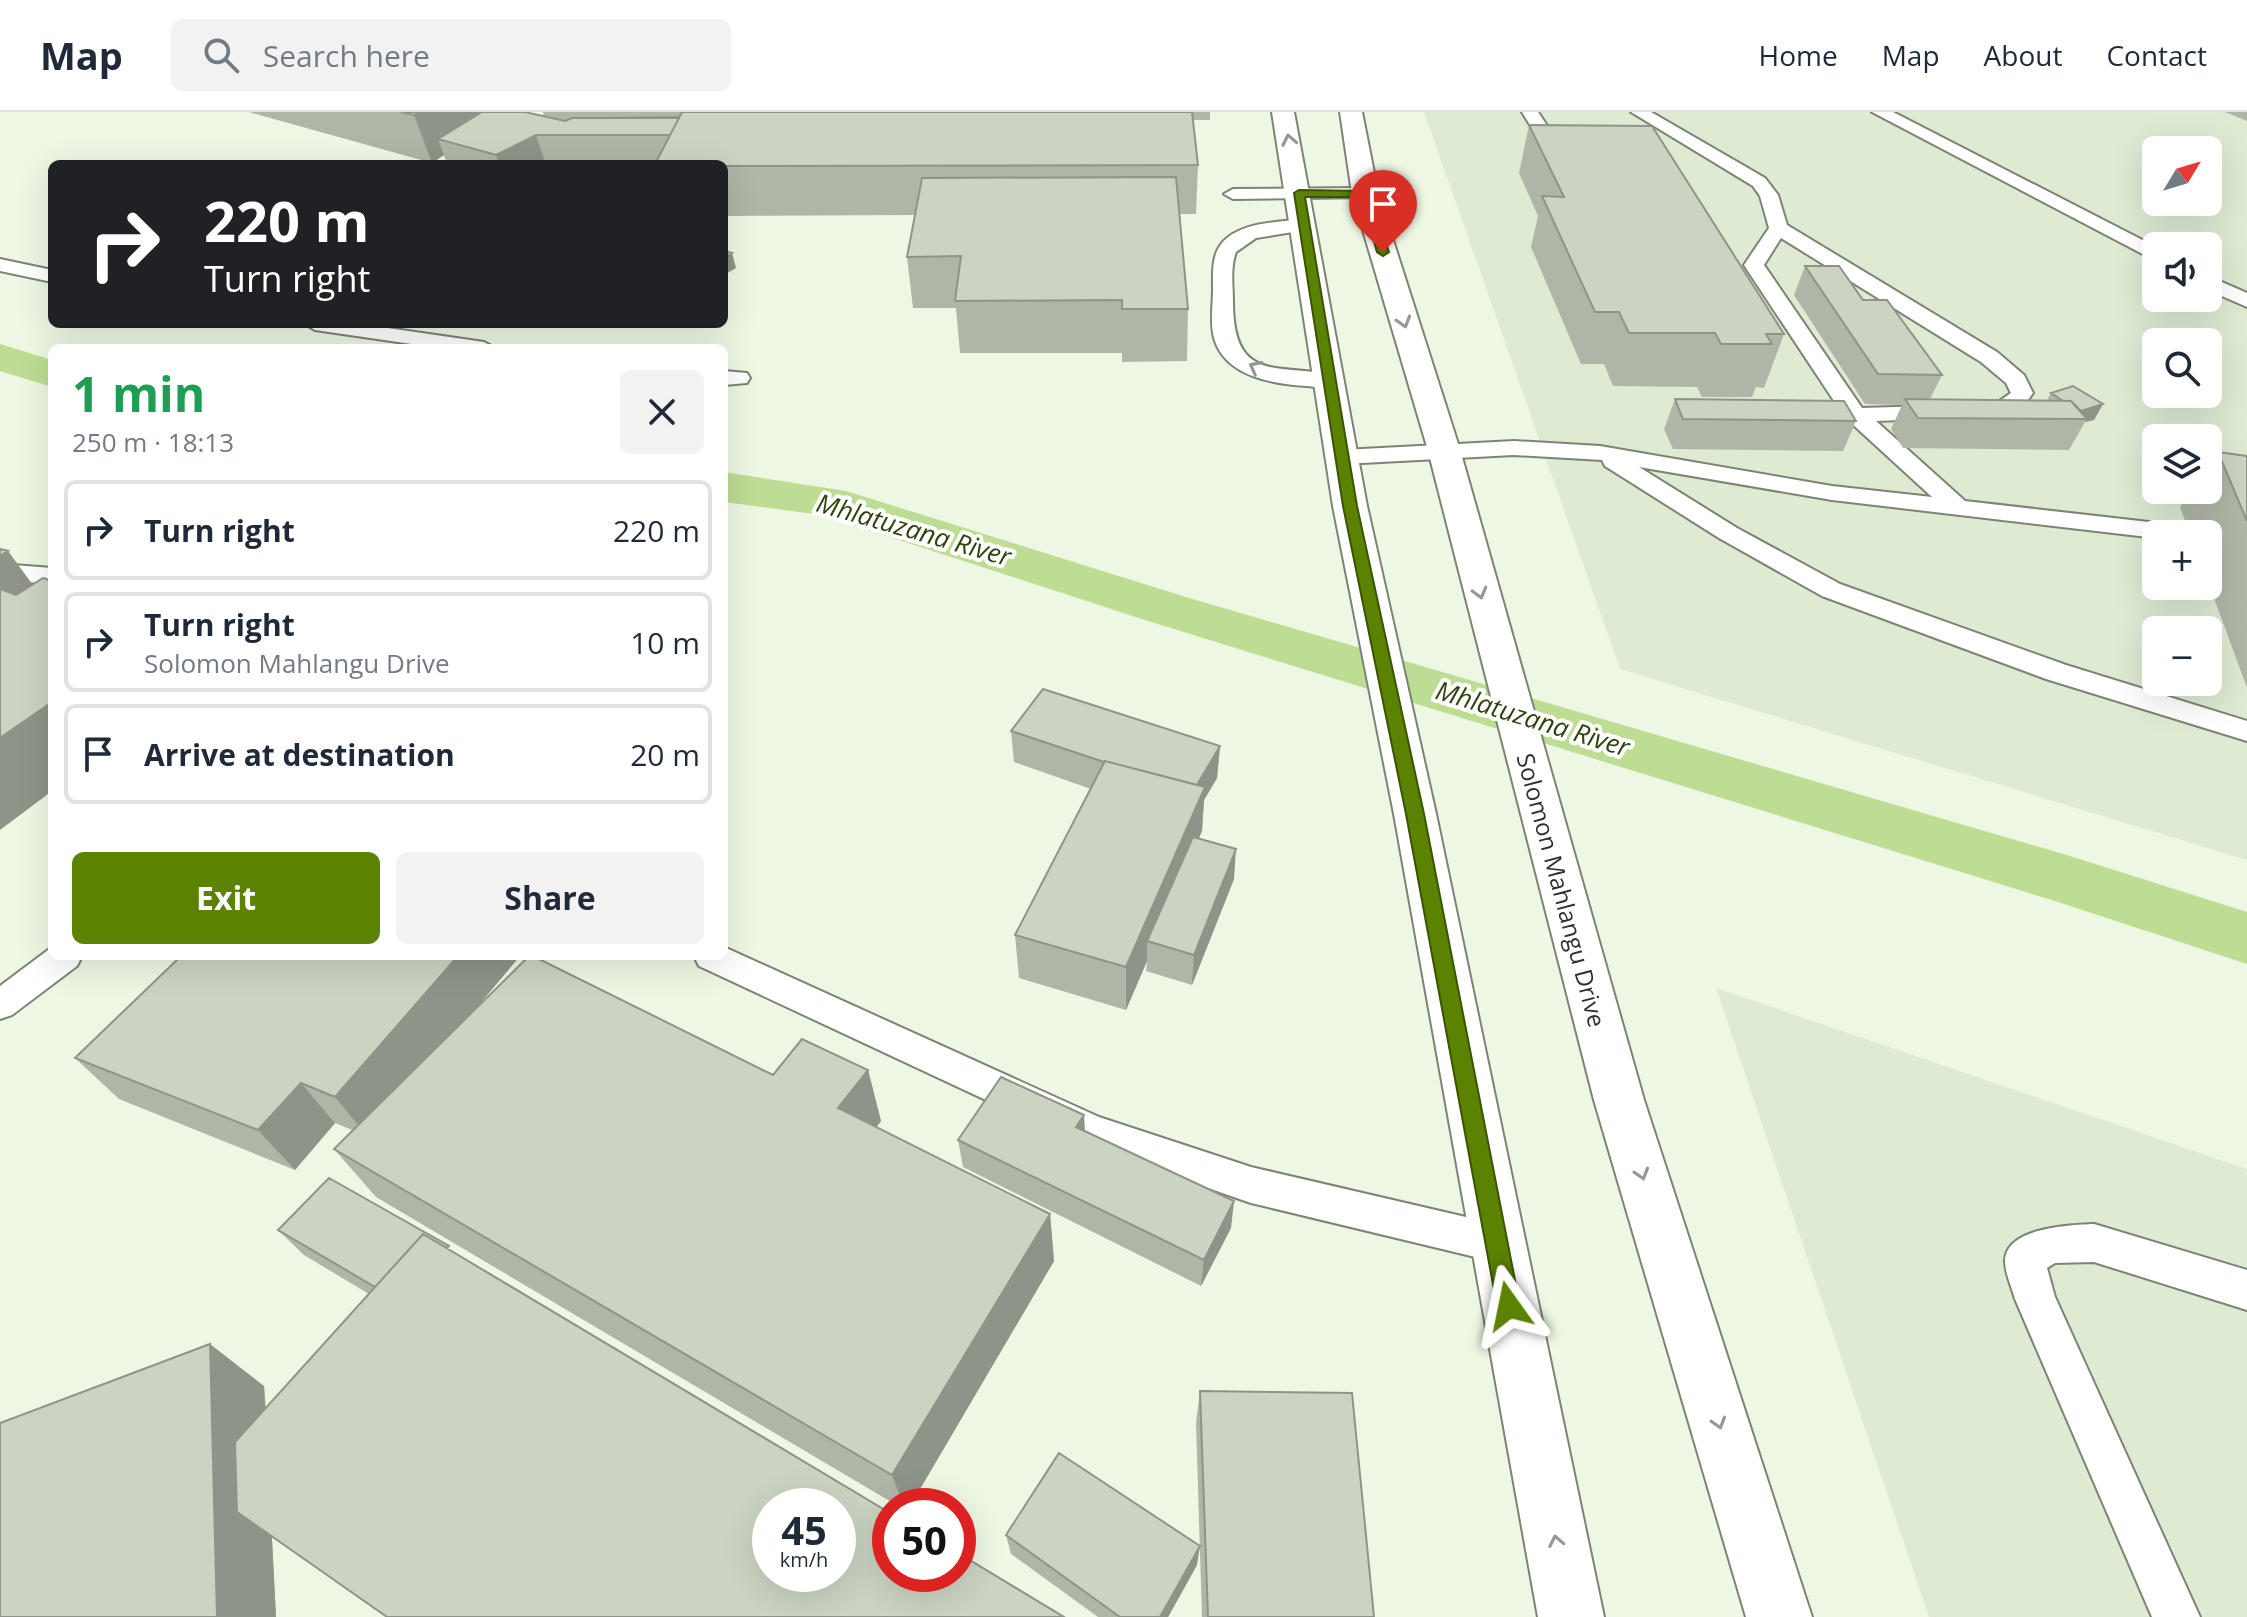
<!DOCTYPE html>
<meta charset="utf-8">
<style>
body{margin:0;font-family:"Open Sans",sans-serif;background:#f2f2f3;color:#1f2937;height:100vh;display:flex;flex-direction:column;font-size:30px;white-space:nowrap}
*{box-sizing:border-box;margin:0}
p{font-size:26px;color:#747a83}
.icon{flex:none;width:44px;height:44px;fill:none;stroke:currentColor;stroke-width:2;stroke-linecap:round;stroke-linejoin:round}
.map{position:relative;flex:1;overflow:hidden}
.panel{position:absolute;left:48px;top:232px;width:680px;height:616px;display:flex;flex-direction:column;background:#fff;border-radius:12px;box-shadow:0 8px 32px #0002}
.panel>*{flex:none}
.top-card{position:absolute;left:48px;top:48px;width:680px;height:168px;border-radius:12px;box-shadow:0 8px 32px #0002;background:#202124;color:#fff;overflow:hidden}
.needle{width:52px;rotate:52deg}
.fabs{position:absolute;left:2142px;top:24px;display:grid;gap:16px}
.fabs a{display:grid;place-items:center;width:80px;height:80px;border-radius:12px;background:#fff;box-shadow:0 8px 32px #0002;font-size:40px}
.speed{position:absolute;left:752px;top:1376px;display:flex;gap:16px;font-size:40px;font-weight:700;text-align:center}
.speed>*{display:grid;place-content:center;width:104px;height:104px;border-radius:50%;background:#fff;box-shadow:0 8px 32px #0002;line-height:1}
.speed small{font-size:20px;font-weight:400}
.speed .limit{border:12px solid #d22;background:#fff;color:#111}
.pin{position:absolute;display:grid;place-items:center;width:68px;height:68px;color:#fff;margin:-82px -34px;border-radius:50% 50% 50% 0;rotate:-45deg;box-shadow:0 0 8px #0007}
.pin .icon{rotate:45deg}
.me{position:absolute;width:88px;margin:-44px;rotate:348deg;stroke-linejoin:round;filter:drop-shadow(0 0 6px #0008)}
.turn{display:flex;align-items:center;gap:28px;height:168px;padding:0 24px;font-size:36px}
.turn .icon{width:104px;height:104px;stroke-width:2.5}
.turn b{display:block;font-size:56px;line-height:68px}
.round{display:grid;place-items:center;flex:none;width:84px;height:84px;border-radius:12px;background:#f2f2f3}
.headline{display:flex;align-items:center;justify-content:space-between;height:136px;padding:0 24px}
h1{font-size:48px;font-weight:700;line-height:60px;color:#1e9e55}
.button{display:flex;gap:16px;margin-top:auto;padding:16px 24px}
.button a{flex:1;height:92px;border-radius:12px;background:#5b8201;color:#fff;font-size:32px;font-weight:700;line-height:92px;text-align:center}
.button a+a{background:#f2f2f3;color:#1f2937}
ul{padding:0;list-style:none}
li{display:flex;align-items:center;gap:24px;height:100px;margin:0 16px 12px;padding:0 8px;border:4px solid #e0e1e3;border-radius:12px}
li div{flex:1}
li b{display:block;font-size:30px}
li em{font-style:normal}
header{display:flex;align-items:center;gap:48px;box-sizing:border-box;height:112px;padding:0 40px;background:#fff;border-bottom:2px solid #e0e1e3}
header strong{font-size:38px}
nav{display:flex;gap:44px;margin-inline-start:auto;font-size:28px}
.search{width:560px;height:72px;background:#f2f2f3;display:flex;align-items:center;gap:20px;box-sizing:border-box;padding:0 28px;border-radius:12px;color:#747a83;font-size:30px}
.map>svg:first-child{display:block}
</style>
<header>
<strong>Map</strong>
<div class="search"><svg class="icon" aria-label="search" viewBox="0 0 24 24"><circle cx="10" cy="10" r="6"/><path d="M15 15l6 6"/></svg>Search here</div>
<nav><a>Home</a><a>Map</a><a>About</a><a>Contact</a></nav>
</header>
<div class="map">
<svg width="2247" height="1505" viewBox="0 0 2247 1505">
<rect width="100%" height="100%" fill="#eef7e4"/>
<path fill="#deead2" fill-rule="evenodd" d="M1424 0H2247V748L1620 557ZM2156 38H2208V90H2156ZM2156 134H2208V186H2156ZM2156 230H2208V282H2156ZM2156 326H2208V378H2156ZM2156 422H2208V474H2156ZM2156 518H2208V570H2156Z
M1716 876 2247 1057V1505H1929Z"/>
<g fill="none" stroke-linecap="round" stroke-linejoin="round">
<path fill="#bddd92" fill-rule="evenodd" d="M0 232 52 248V275L0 259Z
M724 360 846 379 1186 485 2070 744 2247 800V852L2055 789 1148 509 822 403 724 390Z"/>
<defs>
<path id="lane" d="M1522 0H1538L1550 18 1580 27 1583 31 1574 36 1538 26Z
M1631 0H1651L1765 66 1778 83 1787 113 1997 240 2024 263 2033 281 2022 296 2007 304 1876 309 1965 389 2184 414 2193 417 2197 422H2156V426L1832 388 1639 355 1737 416 1840 472 2066 553 2247 609V629L2046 567 1822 484 1719 426 1605 354 1602 348 1514 343 1343 352 1335 350 1331 345 1335 340 1343 338 1514 329 1600 334 1832 374 1932 385 1849 309 1803 305 1800 300 1803 295H1838L1744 153 1769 116 1760 84 1753 74ZM1781 126 1981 250 2006 271 2011 281 1995 292 1862 296 1764 153Z
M1872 0H1893L2156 135V149Z
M1365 76 1374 81 1371 85 1233 87 1224 82 1233 77Z
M1304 107 1313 113 1311 117 1256 126 1236 140C1230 156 1233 173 1233 190 1233 274 1280 250 1338 264L1341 269C1333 279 1318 275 1307 274 1274 272 1225 265 1214 226 1210 211 1213 193 1213 177 1213 159 1211 139 1227 126 1247 110 1279 110 1304 107Z
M0 147 52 158V170L0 159Z
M2208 164 2247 181V195L2208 178Z
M305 212H360L484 230 495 236H439L315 218Z
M724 259 747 261 750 266 747 271 724 273Z
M0 452 52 456V472L0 468Z
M52 835V844H82L77 854 12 903 0 907V874Z
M724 835 1099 1005 1251 1055 1496 1112 1510 1118 1516 1131 1510 1144 1496 1150 1251 1091 1076 1030 699 854 694 844H724Z
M2094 1112 2247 1158V1198L2094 1150 2055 1151 2047 1156 2055 1185 2200 1505H2152L2015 1187C2012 1176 2005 1161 2005 1149 2006 1115 2071 1113 2094 1112Z"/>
<path id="secondary" d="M1272 0H1294L1367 394 1436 702 1604 1505H1538L1394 702 1333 394Z
M1340 0H1362L1378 81 1460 338 1644 988 1812 1505H1746L1594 988 1428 338 1352 81Z"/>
</defs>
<use href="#lane" stroke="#7c8473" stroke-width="4"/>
<use href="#secondary" stroke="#7c8473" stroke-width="4"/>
<use href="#lane" fill="#fff" fill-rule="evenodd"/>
<use href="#secondary" fill="#fff" fill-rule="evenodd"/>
</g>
<path fill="#afb6a7" d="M249 0H525L544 5 543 0H1210V8H1193L1198 53 1196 102H1180L1188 197 1187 249 1122 250V241H960L956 196H913L907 145 915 103 724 104V52L656 49 545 50 540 52H447L444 43 432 51Z
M2225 0H2247V9Z
M1529 13 1784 222 1764 276 1756 275 1752 285H1702L1697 275 1613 274 1604 252H1581L1531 135 1538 104 1519 61Z
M1805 154 1863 188 1942 263 1930 287 2047 288 2051 281 2103 292 2094 308 2085 310 2069 338 1903 336 1891 317 1902 293 1865 292 1794 183Z
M1675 287 1856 309 1843 339 1673 337 1664 317Z
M2218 340 2247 344V576L2208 470V422H2190L2180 395 2192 378H2208V354Z
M1011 619 1220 634 1217 666 1204 688 1202 719 1199 726 1234 767 1192 873 1146 859 1147 849 1126 898 1019 866 1015 823 1091 677 1014 650Z
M181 844H520L477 895 773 963 868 958 881 1009 876 1015 1050 1102 1054 1149 910 1394H898L376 1085 334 1037 352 1018 335 1011 295 1058 119 987 75 946Z
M1084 1003 1085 1019 1231 1116 1201 1174 963 1055 958 1028Z
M278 1118 449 1134 272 1425 276 1505H0L264 1274 266 1296 369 1182 304 1143Z
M1200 1279 1374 1505H1202L1196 1311Z
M1006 1423 1197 1453 1168 1505H1098L1011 1442Z"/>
<path fill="#8e9488" d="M420 0H512L438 27 444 43 432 51 414 3Z
M536 23 545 50 540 52H499L496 43Z
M732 141 736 156 724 163V146Z
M2103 292 2094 308 2085 310 2087 307H2076L2081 299Z
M8 439 49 495 0 508V444Z
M52 590V679L0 718V626Z
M1220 634 1217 666 1204 688 1202 719 1154 831 1147 829V849L1126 898V855L1193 680Z
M1236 737 1234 767 1192 873 1194 843Z
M458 844H520L368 1025 335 985Z
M868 958 881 1009 853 1046 838 996Z
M301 971 335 1011 295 1058 258 1018Z
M1084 1003 1085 1031 1076 1015Z
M1234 1089 1231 1116 1201 1174 1204 1148Z
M1050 1102 1054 1149 910 1394H904L892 1363Z
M210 1232 264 1274 276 1505H217Z
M1200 1434 1197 1453 1168 1505H1160Z"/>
<path fill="#cbd4c2" stroke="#8e9488" stroke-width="2" fill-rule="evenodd" d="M401 0H420L414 3Z
M482 0H525L565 9 572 6H679L670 23H536L496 43 438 27Z
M682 0H1192L1198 53 724 54V52H655Z
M679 5V6H605Z
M1529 13 1652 14 1784 222H1766L1772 232H1721L1715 221H1629L1619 200H1595L1542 84 1564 85Z
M1176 65 1188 197H1122V188L955 189 961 144 907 145 922 66Z
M724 139 732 141 724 146Z
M1805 154H1839L1863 188H1887L1942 263 1878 262Z
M2073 274 2103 292 2081 299 2071 289H2063L2051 281Z
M1675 287 1844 289 1856 309 1683 307Z
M1905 287 2071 289 2087 307 1918 306Z
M2218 340 2247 344V409Z
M0 437 8 439 0 444Z
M43 466 52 469V590L0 626V477L16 483Z
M1043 577 1220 634 1197 673 1105 649 1104 650 1011 619Z
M1105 649 1205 675 1126 855 1015 823Z
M1193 725 1236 737 1194 843 1147 829Z
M181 844H458L335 985 301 971 258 1018 75 946Z
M529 844H533L773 963 802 927 868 958 838 996 1050 1102 892 1363 334 1037Z
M1001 965 1084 1003 1076 1015 1234 1089 1204 1148 958 1028Z
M329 1066 449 1134 447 1136 423 1122 375 1175 278 1118Z
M423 1122 890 1401V1462H958V1441L1064 1505H387L237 1400 235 1330ZM770 1394H838V1462H770Z
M210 1232 217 1505H0V1311Z
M1200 1279 1352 1281 1374 1505H1208Z
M1059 1341 1200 1434 1160 1505H1120L1006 1423Z"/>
<defs><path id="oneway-chevron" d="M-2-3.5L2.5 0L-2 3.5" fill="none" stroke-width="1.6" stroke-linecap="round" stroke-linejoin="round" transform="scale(2)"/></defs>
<g stroke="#969895">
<use href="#oneway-chevron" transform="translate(1289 28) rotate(-101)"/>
<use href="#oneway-chevron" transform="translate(1404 210) rotate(73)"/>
<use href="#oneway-chevron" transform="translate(1255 255) rotate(-152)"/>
<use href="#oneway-chevron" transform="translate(1480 481) rotate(75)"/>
<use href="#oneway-chevron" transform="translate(1642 1062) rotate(73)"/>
<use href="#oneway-chevron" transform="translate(1719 1311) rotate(73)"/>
<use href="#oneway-chevron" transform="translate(1556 1429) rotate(-101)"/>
</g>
<path fill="#5b8201" stroke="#3b5401" stroke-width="2" d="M1299 78 1369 79 1389 140 1383 144 1377 140 1361 85H1305L1357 394 1424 702 1520 1194 1517 1202 1509 1205 1501 1202 1497 1194 1406 702 1343 394 1294 81Z"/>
<g text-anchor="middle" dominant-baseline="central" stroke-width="8" stroke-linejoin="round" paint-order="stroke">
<g font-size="24" fill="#2e322b" stroke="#fff">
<text transform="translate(1562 778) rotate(75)">Solomon Mahlangu Drive</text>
</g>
<g font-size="26" font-style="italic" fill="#30430e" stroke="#fff">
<text transform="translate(914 417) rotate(16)">Mhlatuzana River</text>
<text transform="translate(1533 606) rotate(17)">Mhlatuzana River</text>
</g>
</g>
</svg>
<div class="fabs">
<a><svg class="needle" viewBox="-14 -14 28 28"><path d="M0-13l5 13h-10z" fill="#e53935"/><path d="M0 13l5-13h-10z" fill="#747a83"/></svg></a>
<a><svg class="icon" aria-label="sound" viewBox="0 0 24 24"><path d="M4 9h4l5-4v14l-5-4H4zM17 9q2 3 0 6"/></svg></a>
<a><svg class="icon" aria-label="search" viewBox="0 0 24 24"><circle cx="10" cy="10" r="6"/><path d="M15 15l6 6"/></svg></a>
<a><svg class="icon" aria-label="layers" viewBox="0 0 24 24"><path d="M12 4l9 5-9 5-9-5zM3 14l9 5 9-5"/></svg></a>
<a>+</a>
<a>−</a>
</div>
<div class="speed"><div>45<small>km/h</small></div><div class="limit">50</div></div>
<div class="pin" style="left:1383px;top:140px;background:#d93025"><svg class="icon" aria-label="arrive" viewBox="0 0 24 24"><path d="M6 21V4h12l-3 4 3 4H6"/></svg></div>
<svg class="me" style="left:1509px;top:1194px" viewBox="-20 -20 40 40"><path d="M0-17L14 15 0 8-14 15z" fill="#5b8201" stroke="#fff" stroke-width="4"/></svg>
<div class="top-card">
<div class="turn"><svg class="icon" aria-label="right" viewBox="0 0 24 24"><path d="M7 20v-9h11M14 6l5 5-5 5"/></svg><div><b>220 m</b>Turn right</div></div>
</div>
<section class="panel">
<div class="headline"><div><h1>1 min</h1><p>250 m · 18:13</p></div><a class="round"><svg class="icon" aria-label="close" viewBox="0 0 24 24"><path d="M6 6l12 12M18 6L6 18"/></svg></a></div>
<ul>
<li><svg class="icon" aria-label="right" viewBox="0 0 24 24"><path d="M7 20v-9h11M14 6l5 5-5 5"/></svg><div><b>Turn right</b></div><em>220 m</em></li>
<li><svg class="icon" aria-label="right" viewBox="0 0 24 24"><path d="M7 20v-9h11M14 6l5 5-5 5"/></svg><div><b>Turn right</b><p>Solomon Mahlangu Drive</p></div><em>10 m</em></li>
<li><svg class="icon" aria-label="arrive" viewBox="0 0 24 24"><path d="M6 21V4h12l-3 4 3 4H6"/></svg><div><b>Arrive at destination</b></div><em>20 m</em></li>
</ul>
<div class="button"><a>Exit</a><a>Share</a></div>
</section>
</div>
